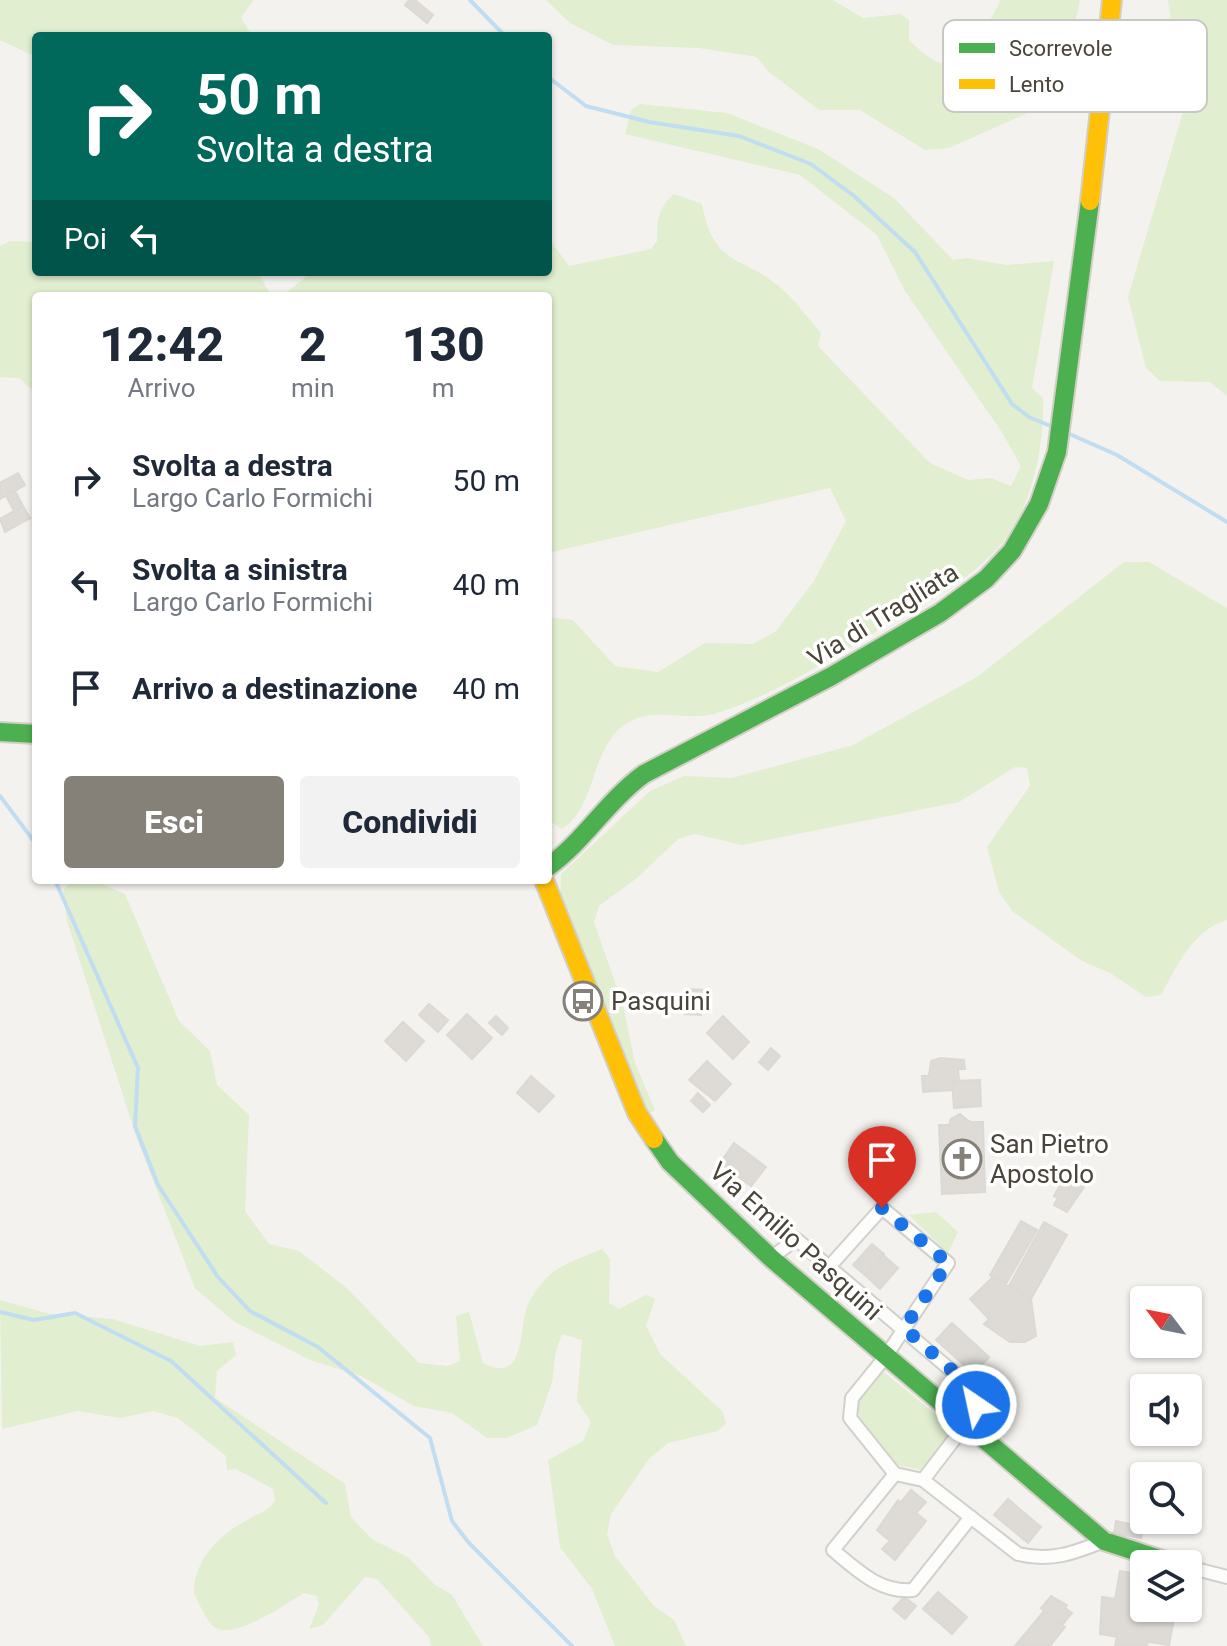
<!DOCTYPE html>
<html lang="it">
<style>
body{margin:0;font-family:Roboto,sans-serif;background:#f2f2f3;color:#1f2937;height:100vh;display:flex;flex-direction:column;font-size:30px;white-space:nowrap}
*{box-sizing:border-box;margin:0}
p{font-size:26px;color:#747a83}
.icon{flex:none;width:44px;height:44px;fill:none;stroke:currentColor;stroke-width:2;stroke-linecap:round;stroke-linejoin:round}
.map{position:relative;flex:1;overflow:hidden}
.drawer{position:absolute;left:32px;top:292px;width:520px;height:592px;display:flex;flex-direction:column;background:#fff;border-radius:8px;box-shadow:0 2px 6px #0004}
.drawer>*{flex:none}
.banner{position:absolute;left:32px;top:32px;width:520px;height:244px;border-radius:8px;box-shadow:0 2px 6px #0004;background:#00695c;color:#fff;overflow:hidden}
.needle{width:52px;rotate:302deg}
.fabs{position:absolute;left:1130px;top:1286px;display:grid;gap:16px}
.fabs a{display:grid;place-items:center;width:72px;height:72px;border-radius:8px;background:#fff;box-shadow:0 2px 6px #0004;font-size:40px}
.pin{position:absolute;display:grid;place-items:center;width:68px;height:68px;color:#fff;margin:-82px -34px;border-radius:50% 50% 50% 0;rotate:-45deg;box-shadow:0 0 8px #0007}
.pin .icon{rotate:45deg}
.me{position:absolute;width:88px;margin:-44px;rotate:326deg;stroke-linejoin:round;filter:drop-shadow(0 0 6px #0008)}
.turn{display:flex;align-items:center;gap:28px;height:168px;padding:0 32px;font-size:36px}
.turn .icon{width:104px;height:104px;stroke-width:2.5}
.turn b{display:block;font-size:56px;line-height:68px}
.then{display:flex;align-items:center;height:76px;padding:0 32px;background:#0003;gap:16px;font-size:30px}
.eta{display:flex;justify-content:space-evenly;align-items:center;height:136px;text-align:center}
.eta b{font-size:48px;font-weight:800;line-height:56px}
.button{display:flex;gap:16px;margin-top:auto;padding:16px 32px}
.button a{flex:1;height:92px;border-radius:8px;background:#868178;color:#fff;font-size:32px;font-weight:800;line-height:92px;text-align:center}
.button a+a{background:#f2f2f3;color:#1f2937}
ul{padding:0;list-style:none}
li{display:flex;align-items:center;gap:24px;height:104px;padding:0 32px}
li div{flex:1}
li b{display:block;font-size:30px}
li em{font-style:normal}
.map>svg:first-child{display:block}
</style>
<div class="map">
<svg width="1227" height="1646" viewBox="0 0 1227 1646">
<rect width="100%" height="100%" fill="#f4f2ee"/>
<path fill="#e1eecf" d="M0 0H254L241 17 252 36H36V57L0 40Z
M546 0H833L863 18 901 14 909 20V40C926 57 940 69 965 65L1001 0H1080L1066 66 1039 108 949 148 925 150 860 110H819L769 72 757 57 699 48 613 45 570 23Z
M1168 0H1227V396L1210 382 1160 381 1146 368 1128 297 1183 112Z
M640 104 727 113 818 149 894 198 953 260 967 258 1007 265 1054 261 1032 388 1043 398C1045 444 1032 506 1003 542 970 582 923 604 879 630 827 661 776 694 717 713 692 722 658 708 633 720 589 740 599 806 562 829L551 822 548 813V617L573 620 615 666 658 672 705 643 753 644 776 631 814 581 846 521 830 488 548 553V296H36V393L19 378 0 377V246L10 241 36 242V272H258L270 294 286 293 312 272H548V237L569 266 651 249 657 241C657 221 658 208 674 194L702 204C714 270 743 253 784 291 797 303 809 319 821 333L818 346 930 463 968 480 991 478 1011 486 1021 466 1001 431 905 291 877 235 800 175 625 134 631 110Z
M1124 562H1149L1227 608V920C1192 931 1178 964 1161 995L1146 997 1110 973 1082 961 1012 911 999 892 987 847 1030 786 1027 768 1015 767 959 802 742 845 695 834 678 839 637 878 599 906 594 922 623 1005 635 1063 655 1110 649 1113 560 897 561 874 650 791 684 776 732 778 853 745 977 677Z
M72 880H93L125 894 179 1021 210 1051 217 1085 249 1115 245 1211 269 1244 299 1251 348 1289 419 1363 448 1366 460 1361 456 1316 469 1312 483 1363C527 1386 518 1328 528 1304 531 1297 537 1289 542 1283 556 1265 581 1258 602 1249L610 1259 609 1303 619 1309 646 1295 655 1299 646 1326 660 1354 722 1411 726 1423 718 1431 668 1443 649 1459 611 1514 607 1534 615 1556 654 1606 674 1620 686 1646H615L592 1589 560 1547 548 1460 583 1441 591 1422 577 1401 582 1340 562 1334 556 1351 552 1383 537 1425 506 1438H487L452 1413 414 1406 361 1376 310 1360 233 1321 195 1288 137 1139 67 921 63 891Z
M936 1212 958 1232 948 1253 909 1215Z
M0 1300 50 1314 113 1319 200 1346 233 1342 236 1355 217 1371 215 1398 345 1484 351 1517 372 1539 409 1558 434 1584 452 1595 483 1646H431L429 1637 377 1579 365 1577 323 1625 309 1629 319 1605 317 1596 304 1593C288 1603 230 1643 213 1626 205 1618 199 1603 194 1593 194 1559 220 1534 249 1519 259 1513 268 1511 275 1501L273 1489 236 1469 227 1470 226 1456 178 1418 153 1411 120 1418 78 1411 2 1429Z
M881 1370 954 1429 921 1470 898 1465 860 1418C853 1398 870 1384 881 1370Z"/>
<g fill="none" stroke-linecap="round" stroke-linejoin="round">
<path stroke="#c0ddf1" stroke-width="4" d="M470 0 505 36
M548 77 586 106 649 122 739 136 811 164 854 196 915 252 1012 404 1029 417 1053 427
M1065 432 1117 455 1227 522
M0 796 36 844
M55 880 138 1068 135 1126 158 1185 218 1277 250 1311 318 1347 430 1438 452 1521 469 1543 572 1646
M0 1312 34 1320 75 1313 171 1361 326 1503"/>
</g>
<path fill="#dedbd6" stroke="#dcd9d4" stroke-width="2" d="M409 0H415L433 15 427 23 405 5Z
M18 473 25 485 0 499V483Z
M15 491 23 506 14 511 6 496Z
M23 506 30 518 5 532 0 519Z
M687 989 703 990 701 1015 685 1014Z
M429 1004 448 1020 438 1032 419 1015Z
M467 1014 492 1038 472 1059 447 1035Z
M496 1016 508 1028 502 1035 489 1023Z
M723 1016 749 1042 733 1059 707 1033Z
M403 1022 424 1041 406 1061 385 1041Z
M771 1048 780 1056 768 1070 759 1062Z
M940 1058 964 1060 965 1069H958L959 1081H952L953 1090 923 1092 922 1076H929L931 1061Z
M707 1061 731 1084 715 1101 689 1080Z
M531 1076 554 1096 539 1112 517 1093Z
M980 1080 981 1106 954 1108 952 1081Z
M698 1093 710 1105 703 1112 691 1101Z
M960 1114 970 1122H983L985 1192 942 1194 939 1125H949L951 1119Z
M734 1143 766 1167 751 1186 720 1163Z
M1065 1176 1084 1187 1067 1212 1054 1205 1058 1198 1054 1196Z
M1021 1221 1037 1230 1006 1284 990 1275Z
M1044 1222 1067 1235 1031 1299 1009 1286Z
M872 1244 884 1254 865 1275 853 1265Z
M883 1255 898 1268 880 1289 865 1275Z
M993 1277 1031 1299 1036 1336 1025 1342H1010L984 1324 989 1319 970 1299Z
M952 1323 989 1357 974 1374 936 1340Z
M911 1490 926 1502 916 1513 926 1521 895 1560 882 1549 890 1541 877 1530 898 1500 901 1502Z
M1008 1499 1041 1527 1028 1543 994 1515Z
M1116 1521 1143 1527 1141 1538 1114 1533Z
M1120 1571 1144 1575V1608L1176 1609 1169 1645 1148 1642 1147 1646H1115L1117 1637 1100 1634 1102 1597 1115 1599Z
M938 1592 967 1617 952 1634 923 1609Z
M1051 1596 1067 1605 1065 1608 1072 1613 1062 1625 1041 1608Z
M904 1597 916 1606 905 1619 893 1609Z
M1044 1611 1065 1627 1050 1646H1015Z"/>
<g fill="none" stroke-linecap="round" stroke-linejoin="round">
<defs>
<path id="street" d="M771 1258 796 1239 972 1388 976 1405 966 1424 923 1480 1018 1554C1051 1562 1074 1553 1104 1541
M829 1267 882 1208 948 1263 886 1356 852 1398 850 1418 895 1474 923 1480
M895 1474 833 1550C857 1570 880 1593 913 1590L971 1517
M1188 1567 1227 1577"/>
<path id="fast" d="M0 732 36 734
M548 867C585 840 607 801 644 774L830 677 940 613 986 579 1012 551 1039 504 1057 452 1090 201
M654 1139 670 1162 771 1258 1104 1541 1175 1564"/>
<path id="slow" d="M1090 201 1112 0
M544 880 637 1113 654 1139"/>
</defs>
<use href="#street" stroke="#d2d0cb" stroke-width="16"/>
<use href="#fast" stroke="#d3cfc5" stroke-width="22"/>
<use href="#slow" stroke="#d3cfc5" stroke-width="22"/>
<use href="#street" stroke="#fdfdfc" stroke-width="12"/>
<use href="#fast" stroke="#4caf50" stroke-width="18"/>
<use href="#slow" stroke="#ffc107" stroke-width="18"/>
</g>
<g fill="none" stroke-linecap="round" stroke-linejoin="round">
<path stroke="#1a73e8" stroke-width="14" stroke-dasharray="0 25.2" d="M882 1208 948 1263 904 1328 972 1388 976 1405"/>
</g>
<defs>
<symbol id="bus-ring" viewBox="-11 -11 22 22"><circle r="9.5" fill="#fff" stroke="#868178" stroke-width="1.5"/><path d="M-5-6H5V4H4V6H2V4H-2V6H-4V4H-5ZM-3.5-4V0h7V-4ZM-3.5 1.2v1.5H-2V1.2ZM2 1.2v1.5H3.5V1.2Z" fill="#868178"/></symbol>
<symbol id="church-ring" viewBox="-11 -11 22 22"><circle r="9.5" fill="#fff" stroke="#868178" stroke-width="1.5"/><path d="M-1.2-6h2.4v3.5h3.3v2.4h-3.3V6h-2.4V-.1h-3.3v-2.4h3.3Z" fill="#868178"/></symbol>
</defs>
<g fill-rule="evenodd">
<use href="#bus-ring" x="561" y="979" width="44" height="44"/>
<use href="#church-ring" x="940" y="1137" width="44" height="44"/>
</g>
<g text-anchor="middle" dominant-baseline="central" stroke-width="7" stroke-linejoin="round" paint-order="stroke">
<g font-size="26" fill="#4b4439" stroke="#fff">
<text transform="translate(883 615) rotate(-32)">Via di Tragliata</text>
<text transform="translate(796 1241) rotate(42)">Via Emilio Pasquini</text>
</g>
<g font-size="26" fill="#4b4439" stroke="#fff" text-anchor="start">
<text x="611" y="1001">Pasquini</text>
<text x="990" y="1144">San Pietro<tspan x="990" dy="30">Apostolo</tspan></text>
</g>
</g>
<rect x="943" y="20" width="264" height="92" rx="12" fill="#fff" stroke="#c9c7c4" stroke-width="2"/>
<rect x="959" y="43" width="36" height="10" fill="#4caf50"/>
<rect x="959" y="79" width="36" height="10" fill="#ffc107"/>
<g font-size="22" fill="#4b4439">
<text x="1009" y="56">Scorrevole</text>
<text x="1009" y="92">Lento</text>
</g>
</svg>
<div class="fabs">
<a><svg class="needle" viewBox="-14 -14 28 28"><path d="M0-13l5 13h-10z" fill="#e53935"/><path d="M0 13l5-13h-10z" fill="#747a83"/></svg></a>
<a><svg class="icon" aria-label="sound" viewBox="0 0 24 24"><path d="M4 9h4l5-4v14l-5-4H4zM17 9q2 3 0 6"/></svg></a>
<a><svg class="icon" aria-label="search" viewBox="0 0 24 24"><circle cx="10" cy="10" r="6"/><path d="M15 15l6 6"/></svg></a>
<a><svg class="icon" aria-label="layers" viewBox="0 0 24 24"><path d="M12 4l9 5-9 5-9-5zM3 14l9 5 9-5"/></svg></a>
</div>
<div class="pin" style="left:882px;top:1208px;background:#d93025"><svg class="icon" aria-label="arrive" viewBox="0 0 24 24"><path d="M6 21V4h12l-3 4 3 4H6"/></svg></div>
<svg class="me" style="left:976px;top:1405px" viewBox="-20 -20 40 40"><circle r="17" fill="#1a73e8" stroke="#fff" stroke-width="3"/><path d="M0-11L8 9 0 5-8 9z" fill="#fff"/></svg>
<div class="banner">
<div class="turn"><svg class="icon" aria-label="right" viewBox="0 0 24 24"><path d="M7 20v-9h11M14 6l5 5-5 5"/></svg><div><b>50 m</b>Svolta a destra</div></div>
<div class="then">Poi<svg class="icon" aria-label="left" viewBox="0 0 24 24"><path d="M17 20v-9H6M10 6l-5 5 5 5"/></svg></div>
</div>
<section class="drawer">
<div class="eta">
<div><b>12:42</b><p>Arrivo</p></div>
<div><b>2</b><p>min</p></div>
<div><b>130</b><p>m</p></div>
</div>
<ul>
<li><svg class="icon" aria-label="right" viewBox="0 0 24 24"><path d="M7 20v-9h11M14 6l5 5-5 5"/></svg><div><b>Svolta a destra</b><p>Largo Carlo Formichi</p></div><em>50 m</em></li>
<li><svg class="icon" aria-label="left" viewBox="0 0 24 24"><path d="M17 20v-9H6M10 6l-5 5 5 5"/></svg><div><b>Svolta a sinistra</b><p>Largo Carlo Formichi</p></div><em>40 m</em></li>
<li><svg class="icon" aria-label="arrive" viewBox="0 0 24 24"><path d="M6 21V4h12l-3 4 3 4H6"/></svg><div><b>Arrivo a destinazione</b></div><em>40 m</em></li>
</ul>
<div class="button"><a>Esci</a><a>Condividi</a></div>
</section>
</div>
